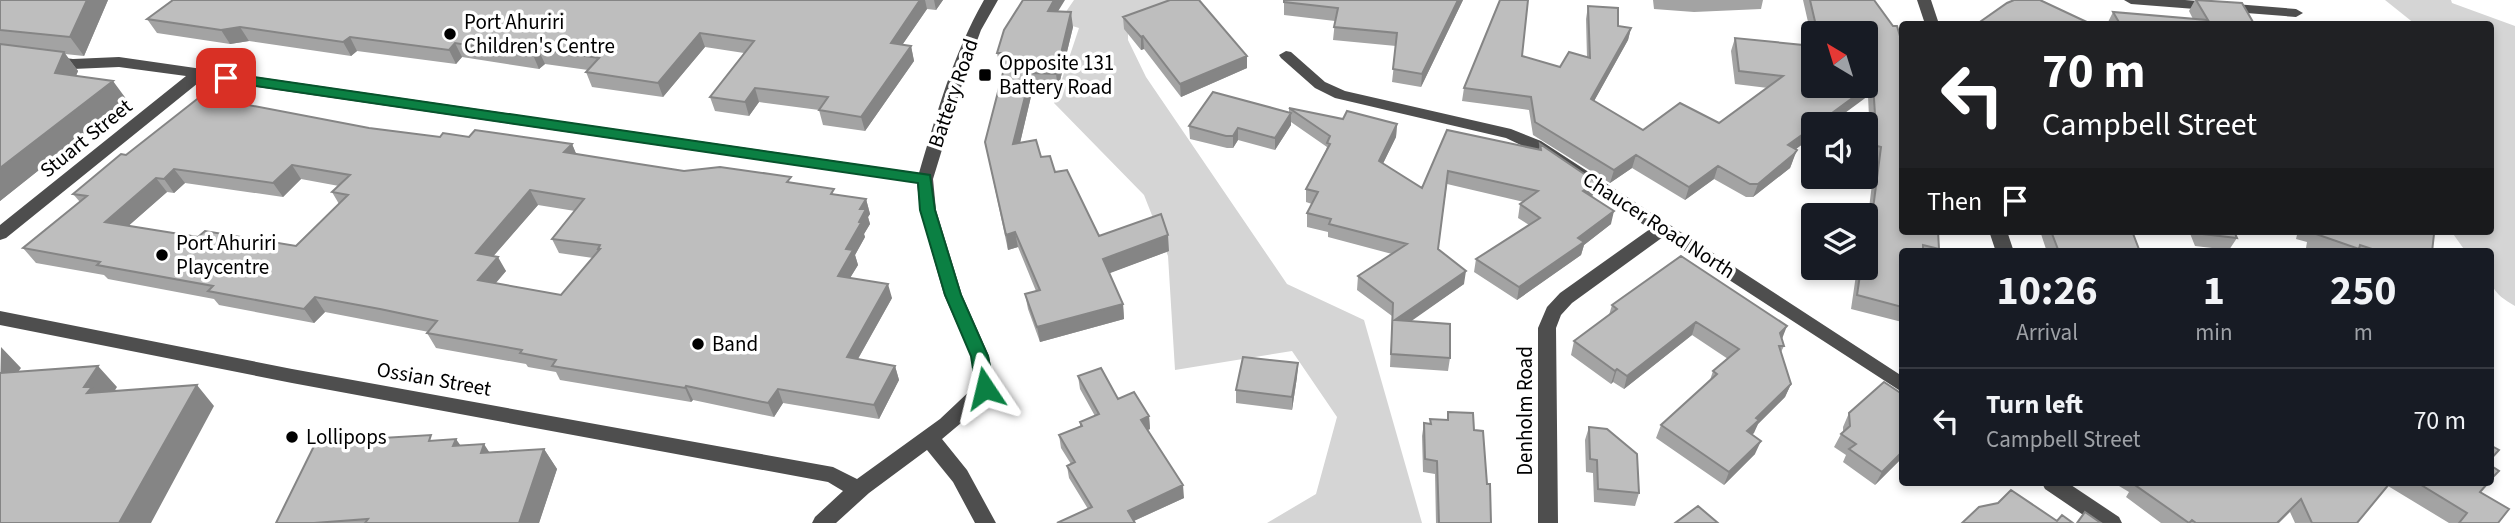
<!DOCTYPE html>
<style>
body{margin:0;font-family:"Source Sans 3",sans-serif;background:#242831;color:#f1f3f6;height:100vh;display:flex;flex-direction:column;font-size:26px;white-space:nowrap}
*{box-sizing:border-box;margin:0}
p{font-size:23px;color:#9ea1a6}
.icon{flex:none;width:38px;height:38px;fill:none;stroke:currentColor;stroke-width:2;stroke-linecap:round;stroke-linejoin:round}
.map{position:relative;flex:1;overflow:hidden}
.drawer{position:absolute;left:1899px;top:248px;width:595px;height:238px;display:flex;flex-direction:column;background:#171b24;border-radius:7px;box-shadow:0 4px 10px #0003}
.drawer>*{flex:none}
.banner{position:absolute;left:1899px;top:21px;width:595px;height:214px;border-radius:7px;box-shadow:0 4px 10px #0003;background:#202124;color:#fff;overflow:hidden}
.needle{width:46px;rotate:322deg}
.buttons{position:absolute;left:1801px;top:21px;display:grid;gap:14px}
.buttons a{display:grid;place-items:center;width:77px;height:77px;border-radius:7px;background:#171b24;box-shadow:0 4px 10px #0003;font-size:35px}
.pin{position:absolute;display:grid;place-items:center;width:60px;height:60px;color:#fff;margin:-30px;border-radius:14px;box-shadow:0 4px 10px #0006}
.me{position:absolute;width:77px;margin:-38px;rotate:350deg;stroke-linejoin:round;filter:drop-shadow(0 0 5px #0008)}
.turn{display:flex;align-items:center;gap:24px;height:147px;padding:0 28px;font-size:32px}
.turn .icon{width:91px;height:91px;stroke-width:2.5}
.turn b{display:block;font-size:49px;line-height:60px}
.then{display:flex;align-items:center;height:66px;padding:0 28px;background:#0003;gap:14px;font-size:26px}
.eta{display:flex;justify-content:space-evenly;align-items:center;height:119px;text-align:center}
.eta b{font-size:42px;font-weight:700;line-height:49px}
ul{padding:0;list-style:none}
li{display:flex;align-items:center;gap:21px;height:105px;padding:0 28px;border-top:2px solid #363941}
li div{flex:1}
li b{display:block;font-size:26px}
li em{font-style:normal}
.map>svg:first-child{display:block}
</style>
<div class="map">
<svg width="2515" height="523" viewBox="0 0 2515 523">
<rect width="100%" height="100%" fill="#fff"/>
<path fill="#d5d5d5" d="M1074 0H1173L1128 29V40L1146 77 1287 284 1364 320 1422 523H1267L1316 494 1337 417 1292 351 1175 370 1168 256 1144 195 1054 103 1079 28 1059 22Z
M2385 0H2451L2452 3 2515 26V306C2487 290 2490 282 2490 252H2466L2451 231H2490V24H2415Z"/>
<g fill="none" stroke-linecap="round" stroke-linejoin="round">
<path fill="#4e4e4e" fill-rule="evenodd" d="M984 0H998L981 30 967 68 933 179 936 210 962 295 989 356 995 388 973 413 942 439 967 470 996 523H975L953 482 927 450 869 493 836 523H812L815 517 843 491 828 482 292 383 0 325V311L292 369 833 467 857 479 940 419 975 386 971 356 944 295 920 210 917 183 203 79 6 238 0 240V225L186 76 119 67 73 69 0 58V50L73 59 119 57 919 173C937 113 953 54 984 0Z
M1917 0H1931L1939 24H1925Z
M2124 0H2185L2296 9 2303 13 2296 17 2131 4Z
M1286 51 1291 52 1325 82 1345 91 1511 129 1541 141 1902 376V392L1663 237 1572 303 1561 315 1556 328 1558 523H1538V328L1547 307 1560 293 1650 229 1529 149 1506 138 1335 98 1315 88 1281 58 1279 55Z
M1989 231H2007L2014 252H1996Z
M2042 483H2068L2119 517 2122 523H2095L2045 489Z"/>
</g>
<path fill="#a3a3a3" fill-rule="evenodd" d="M0 0H108L84 56 65 54 78 71 76 76 127 100 0 201Z
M173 0H943L936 10 927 9 902 45 911 46 914 61 865 131 823 125 819 110 759 102 749 116 715 111 710 97 744 53 705 47 663 97 592 87 586 72 588 70 545 64 539 69 462 57 456 64 357 51 351 56 249 41 230 44 157 33 147 19Z
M1284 0H1463L1421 87 1392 82 1396 46 1333 40 1335 21 1284 15Z
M1653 0H1763L1761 9 1694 12 1654 9Z
M1803 0H1874L1939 249 1938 252H1902V322L1851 309 1857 268H1866V215H1854L1858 206 1869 208 1875 160 1871 159 1868 96 1813 124V136L1796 149 1792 163 1790 168 1753 197H1746L1714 179 1685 200 1632 168 1610 183 1533 135 1529 110 1462 101 1464 88 1522 56 1560 67 1587 58 1586 19 1588 6 1618 26 1631 28 1628 40 1594 101 1643 130 1719 123 1768 88 1735 84 1731 51 1735 38 1813 86 1866 33H1813V44Z
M2195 0H2205L2253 22 2286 24H2107L2113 12 2193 19 2189 11Z
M1058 12 1073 27 1058 89 1033 88 1020 143 1041 157 1055 172 1099 236 1169 251 1109 273 1123 304 1124 319 1040 342 1028 309 1025 294 1036 291 1018 247 1008 250 985 142 1004 68H1000L997 53Z
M1123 17 1247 68 1181 97 1144 49 1141 50 1124 29Z
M1289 108 1343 119 1397 124 1396 137 1383 163 1422 188 1447 130 1539 150 1540 144 1593 195 1592 196 1611 224 1584 245 1581 255 1517 300 1474 272 1476 259 1529 225 1518 218 1520 204 1524 202 1447 184 1438 249 1464 284 1410 321 1450 358 1448 371 1390 367 1392 316 1357 290 1358 276 1392 254 1328 237V232L1307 227V213L1312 204 1306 202V189L1326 150 1327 147 1291 122V125L1275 150 1238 140 1233 148H1227L1190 139 1189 126 1289 112Z
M369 128 440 137H469L572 144 576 154 684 171 792 183 836 195 866 199 870 214 868 217 870 224 864 234 865 237 855 255 858 265 850 278 892 298 858 359 895 366 899 380 879 419 783 403 774 417 693 400 691 402 560 380 556 372 528 367 526 364 436 348 427 333 429 332 325 312 314 323 219 305 214 299 108 279 104 275 36 263 23 248 80 202 73 194 126 155ZM301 179 339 186 332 192 339 204 296 246 198 237 128 226 167 192 174 193 185 183 283 197ZM538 205 575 211 552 239 559 253 593 258 561 295 496 283 506 271 493 256Z
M2040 231H2132L2140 252H2047Z
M2189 231H2234L2237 238 2229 250 2195 246Z
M2298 231H2424L2432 252H2319L2306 248 2307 242 2296 239Z
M1612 305 1782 339 1784 346 1781 352 1791 384 1785 397 1758 424 1752 435 1755 454 1724 485 1656 438 1661 425 1710 380 1713 371 1728 359 1692 335 1624 389 1613 382 1611 384 1571 355 1574 341 1609 315Z
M1298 363 1297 377 1292 410 1236 403V390Z
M1078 376 1149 416 1150 429 1148 430 1184 498 1134 521 1088 509 1069 478 1067 466 1071 464 1061 448 1059 435 1080 426V422L1095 416 1080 389Z
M1902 394V458L1875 485 1843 462 1846 455 1834 447 1841 434 1843 432V427L1849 413Z
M1448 412 1474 430 1487 484 1491 523H1436L1435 474 1423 472 1422 436 1424 423 1430 424V419L1447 420Z
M1589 427 1639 493 1635 506 1594 502 1593 473 1586 472 1585 440Z
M435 440 490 452 544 449 557 469 539 523H276Z
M2114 483H2488L2480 492 2498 523H2449L2388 486 2357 523H2295L2290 512 2279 523H2161L2126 497 2129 492Z"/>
<path fill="#858585" d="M87 0H108L84 56 70 37Z
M920 0H925L927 9 894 57 891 43Z
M934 0H943L936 10Z
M1054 0H1065L1049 26 1048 11Z
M1458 0H1463L1421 87 1422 74Z
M1071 12 1073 27 1058 89 1056 74Z
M240 27 249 41 230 44 221 30Z
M1631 28 1628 40 1588 112 1591 99Z
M700 33 705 47 663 97 658 83Z
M1143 36 1144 49 1141 50V37Z
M350 37 357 51 351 56 343 42Z
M455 43 462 57 456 64 449 50Z
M911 46 914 61 865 131 861 117Z
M538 49 545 64 539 69 533 55Z
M64 52 78 71 69 92 55 73Z
M1247 56V68L1181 97 1180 84Z
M1031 73 1033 88 1016 160 1013 144Z
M113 81 127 100 0 201V168Z
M1873 83 1868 96 1830 124H1817Z
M755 88 759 102 749 116 745 102Z
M1291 113V125L1275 150V138Z
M1397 124 1396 137 1378 174 1379 161Z
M1813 127V136L1783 159 1788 145Z
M1238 128V140L1233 148V136Z
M572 144 578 158 564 152Z
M1797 150 1790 168 1753 197 1758 184Z
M1636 155 1632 168 1610 183 1614 170Z
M292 165 301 179 283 197 273 183Z
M1718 166 1714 179 1685 200 1689 187Z
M174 169 185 183 174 193 164 179Z
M156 178 167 192 117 236 105 222Z
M1596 182 1593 195 1580 204 1583 191Z
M530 190 538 205 484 267 476 253Z
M866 199 870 214 868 217 870 224 864 234 865 237 855 255 858 265 842 291 838 276 846 249 859 222 860 209Z
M1614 211 1611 224 1584 245 1581 255 1517 300 1519 287 1578 238Z
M1015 232 1018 247 1008 250 1006 235Z
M1168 235 1169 251 1105 275 1103 259Z
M498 257 506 271 486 294 478 280Z
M1466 271 1464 284 1393 334 1395 320Z
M888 284 892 298 851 371 847 357Z
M315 297 325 312 314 323 304 309Z
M1123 304 1124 319 1040 342 1037 327Z
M1696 322 1692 335 1624 389 1627 376Z
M1787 326 1782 339 1780 333Z
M1 347 21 368 1 395 0 394Z
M1298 363 1297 377 1292 410V397Z
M98 366 117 387 107 403 87 393 84 387Z
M895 366 899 380 879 419 874 405Z
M1617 369 1613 382 1611 384 1615 371Z
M1791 384 1785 397 1758 424 1754 433 1742 445 1747 431 1756 418Z
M197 385 214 406 151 523H119Z
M686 386 693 400 691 402 685 388Z
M778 389 783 403 774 417 768 403Z
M1149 416 1150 429 1142 432 1141 420Z
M456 439 470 459 453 446Z
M1761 441 1755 454 1724 485 1729 472Z
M484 444 497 464 481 453Z
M544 449 557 469 539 523H519Z
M1902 452V458L1875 485 1882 472Z
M1183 485 1184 498 1129 523 1128 511Z"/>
<path fill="#bebebe" stroke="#858585" stroke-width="2" fill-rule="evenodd" d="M0 0H87L70 37 0 30Z
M173 0H920L891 43 911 46 861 117 819 110 828 97 755 88 745 102 710 97 754 41 700 33 658 83 586 72 599 58 538 49 533 55 455 43 449 50 350 37 343 42 240 27 221 30 147 19Z
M1023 0H1054L1048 11 1071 12 1056 74 1031 73 1013 144 1036 140 1041 157 1050 156 1055 172 1067 170 1099 236 1161 214 1168 235 1103 259 1123 304 1037 327 1025 294 1040 290 1015 232 1006 235 985 142 1006 61H1004L1006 53H997L1004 30Z
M1170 0H1199L1247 56 1180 84 1143 36 1141 37 1123 17Z
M1284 0H1458L1422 74 1393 69 1397 33 1334 27 1338 8 1284 2Z
M1500 0H1528L1522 56 1560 67 1569 52 1590 58 1588 6 1618 8V26L1631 28 1591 99 1643 130 1680 103 1719 123 1783 76 1739 71 1735 38 1813 46V86H1866V33H1819L1817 30 1810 0H1874L1893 26H1897L1902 43V231H1938L1939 249 1923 245V252H1902V307L1857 295 1861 268H1866V215H1857L1858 206 1873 209 1881 147 1877 146 1873 83 1817 124H1813V127L1788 145 1797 150 1794 154 1758 184H1750L1718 166 1689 187 1636 155 1614 170 1535 122 1531 97 1464 88Z
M2014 0H2040L2091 24H2057L2056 23 2053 24H1977L2007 3Z
M2196 0 2242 3 2253 22 2286 24H2120L2113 12 2208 20Z
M0 44 64 52 55 73 113 81 0 168Z
M1213 92 1291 113 1275 138 1238 128 1233 136H1226L1189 126Z
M201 96 369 128 440 137 443 133 469 137 475 130 572 144 564 152 639 164 684 171 720 167 770 174 791 177 787 182 834 189 831 194 866 199 860 209H866L859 222 861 223 846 249 853 250 838 276 888 284 847 357 895 366 874 405 778 389 768 403 686 386 685 388 552 366 556 360 520 353 522 350 427 333 437 321 380 309 315 297 304 309 208 291 213 286 97 265 100 262 23 248 87 196 73 194 121 154 126 155ZM292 165 350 175 332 192 348 195 296 246 205 231 198 237 105 222 156 178 164 179 174 169 273 183ZM530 190 584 199 552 239 600 245 598 249H600L561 295 478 280 498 257 476 253Z
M1289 108 1343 119 1347 111 1397 124 1379 161 1422 188 1447 130 1541 150 1540 144 1596 182 1583 191 1614 211 1578 238 1584 242 1519 287 1476 259 1540 218 1520 204 1538 191 1448 171 1438 249 1466 271 1395 320 1450 324V358L1391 354 1393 303 1358 276 1407 244 1329 224 1331 219 1307 213 1318 192 1306 189 1330 144 1327 143 1330 136Z
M2051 231H2132L2140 252H2059Z
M2202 231H2234L2237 238 2203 234Z
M2316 231H2424L2434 234 2432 252H2381L2360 245 2359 249 2316 234Z
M1681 256 1787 326 1780 333 1784 346H1779L1791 384 1756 418 1759 420 1747 431 1761 441 1729 472 1661 425 1717 374 1713 371 1739 349 1696 322 1627 376 1617 369 1615 371 1574 341 1617 309 1612 305Z
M1243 357 1298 363 1292 397 1236 390Z
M98 366 84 387H92L87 393 197 385 119 523H0V373Z
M1101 368 1118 399 1134 392 1149 416 1141 420 1183 485 1128 511 1135 523H1057L1092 507 1067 466 1075 462 1059 435 1082 426 1080 422 1099 414 1078 376Z
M1884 382 1902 394V452L1882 472 1849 449 1856 444 1841 434 1850 426 1849 413Z
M1448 412 1473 413 1474 430 1483 431 1487 484H1490L1491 523H1439L1437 461 1425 459 1424 423 1431 424 1430 419 1448 420Z
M1589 427 1607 429 1637 454 1639 493 1598 489 1597 460 1590 459Z
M431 435 429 441 456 439 453 446 484 444 481 453 544 449 519 523H365L368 519 314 523H276L316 442Z
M2490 445 2499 450 2490 460Z
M2490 465 2499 471 2490 480Z
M2137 483H2390L2357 523H2312L2301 499 2277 523H2196L2192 520 2189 523 2135 485Z
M2418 483H2488L2480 492 2509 509 2498 523H2459L2467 513Z
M2011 490 2057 521 2062 515 2073 523H1962L1979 507 1998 503Z
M1698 506 1718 523H1675Z
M2085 512 2101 523H2077Z"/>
<path fill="#0b8043" stroke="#07532c" stroke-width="2" d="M226 73 930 175 935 210 961 295 988 356 994 388 991 393H979L976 388 971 356 945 295 920 210 918 183 221 81V75Z"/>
<g fill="#000" stroke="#fff" stroke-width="2.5">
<circle cx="450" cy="34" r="7"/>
<rect x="978" y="68" width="14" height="14" rx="3.5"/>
<circle cx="162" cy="255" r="7"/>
<circle cx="698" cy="344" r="7"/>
<circle cx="292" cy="437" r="7"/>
</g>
<g text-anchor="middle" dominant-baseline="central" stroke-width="7" stroke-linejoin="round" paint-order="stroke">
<g font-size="21" fill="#000" stroke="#fff" text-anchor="start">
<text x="464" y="22">Port Ahuriri<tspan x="464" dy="24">Children's Centre</tspan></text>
<text x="999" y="63">Opposite 131<tspan x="999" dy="24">Battery Road</tspan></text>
<text x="176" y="243">Port Ahuriri<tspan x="176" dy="24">Playcentre</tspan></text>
<text x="712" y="344">Band</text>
<text x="306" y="437">Lollipops</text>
</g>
<g font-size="21" fill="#000" stroke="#fff">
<text transform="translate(953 93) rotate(-71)">Battery Road</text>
<text transform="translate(86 138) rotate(-39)">Stuart Street</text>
<text transform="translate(1659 225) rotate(33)">Chaucer Road North</text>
<text transform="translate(434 379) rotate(10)">Ossian Street</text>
<text transform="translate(1525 411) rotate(-90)">Denholm Road</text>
</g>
</g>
</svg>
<div class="buttons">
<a><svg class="needle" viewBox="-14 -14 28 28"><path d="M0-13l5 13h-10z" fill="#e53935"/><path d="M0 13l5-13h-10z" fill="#9ea1a6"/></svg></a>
<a><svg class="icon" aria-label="sound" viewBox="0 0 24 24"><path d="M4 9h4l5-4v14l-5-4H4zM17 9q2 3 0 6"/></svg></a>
<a><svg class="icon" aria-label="layers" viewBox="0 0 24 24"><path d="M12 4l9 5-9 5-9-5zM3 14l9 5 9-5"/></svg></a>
</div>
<div class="pin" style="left:226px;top:78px;background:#d93025"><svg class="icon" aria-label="arrive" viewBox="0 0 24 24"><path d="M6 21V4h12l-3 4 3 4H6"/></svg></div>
<svg class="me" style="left:985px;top:388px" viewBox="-20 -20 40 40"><path d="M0-17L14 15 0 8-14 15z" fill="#0b8043" stroke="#fff" stroke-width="4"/></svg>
<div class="banner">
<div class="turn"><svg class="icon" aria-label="left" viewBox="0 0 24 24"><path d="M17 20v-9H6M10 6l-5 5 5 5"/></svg><div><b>70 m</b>Campbell Street</div></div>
<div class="then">Then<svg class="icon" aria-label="arrive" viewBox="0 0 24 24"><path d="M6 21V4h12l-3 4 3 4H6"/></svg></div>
</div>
<section class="drawer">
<div class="eta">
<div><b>10:26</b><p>Arrival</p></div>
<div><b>1</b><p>min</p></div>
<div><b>250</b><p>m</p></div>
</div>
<ul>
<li><svg class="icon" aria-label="left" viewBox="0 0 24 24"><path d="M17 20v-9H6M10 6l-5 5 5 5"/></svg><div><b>Turn left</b><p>Campbell Street</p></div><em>70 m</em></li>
</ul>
</section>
</div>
